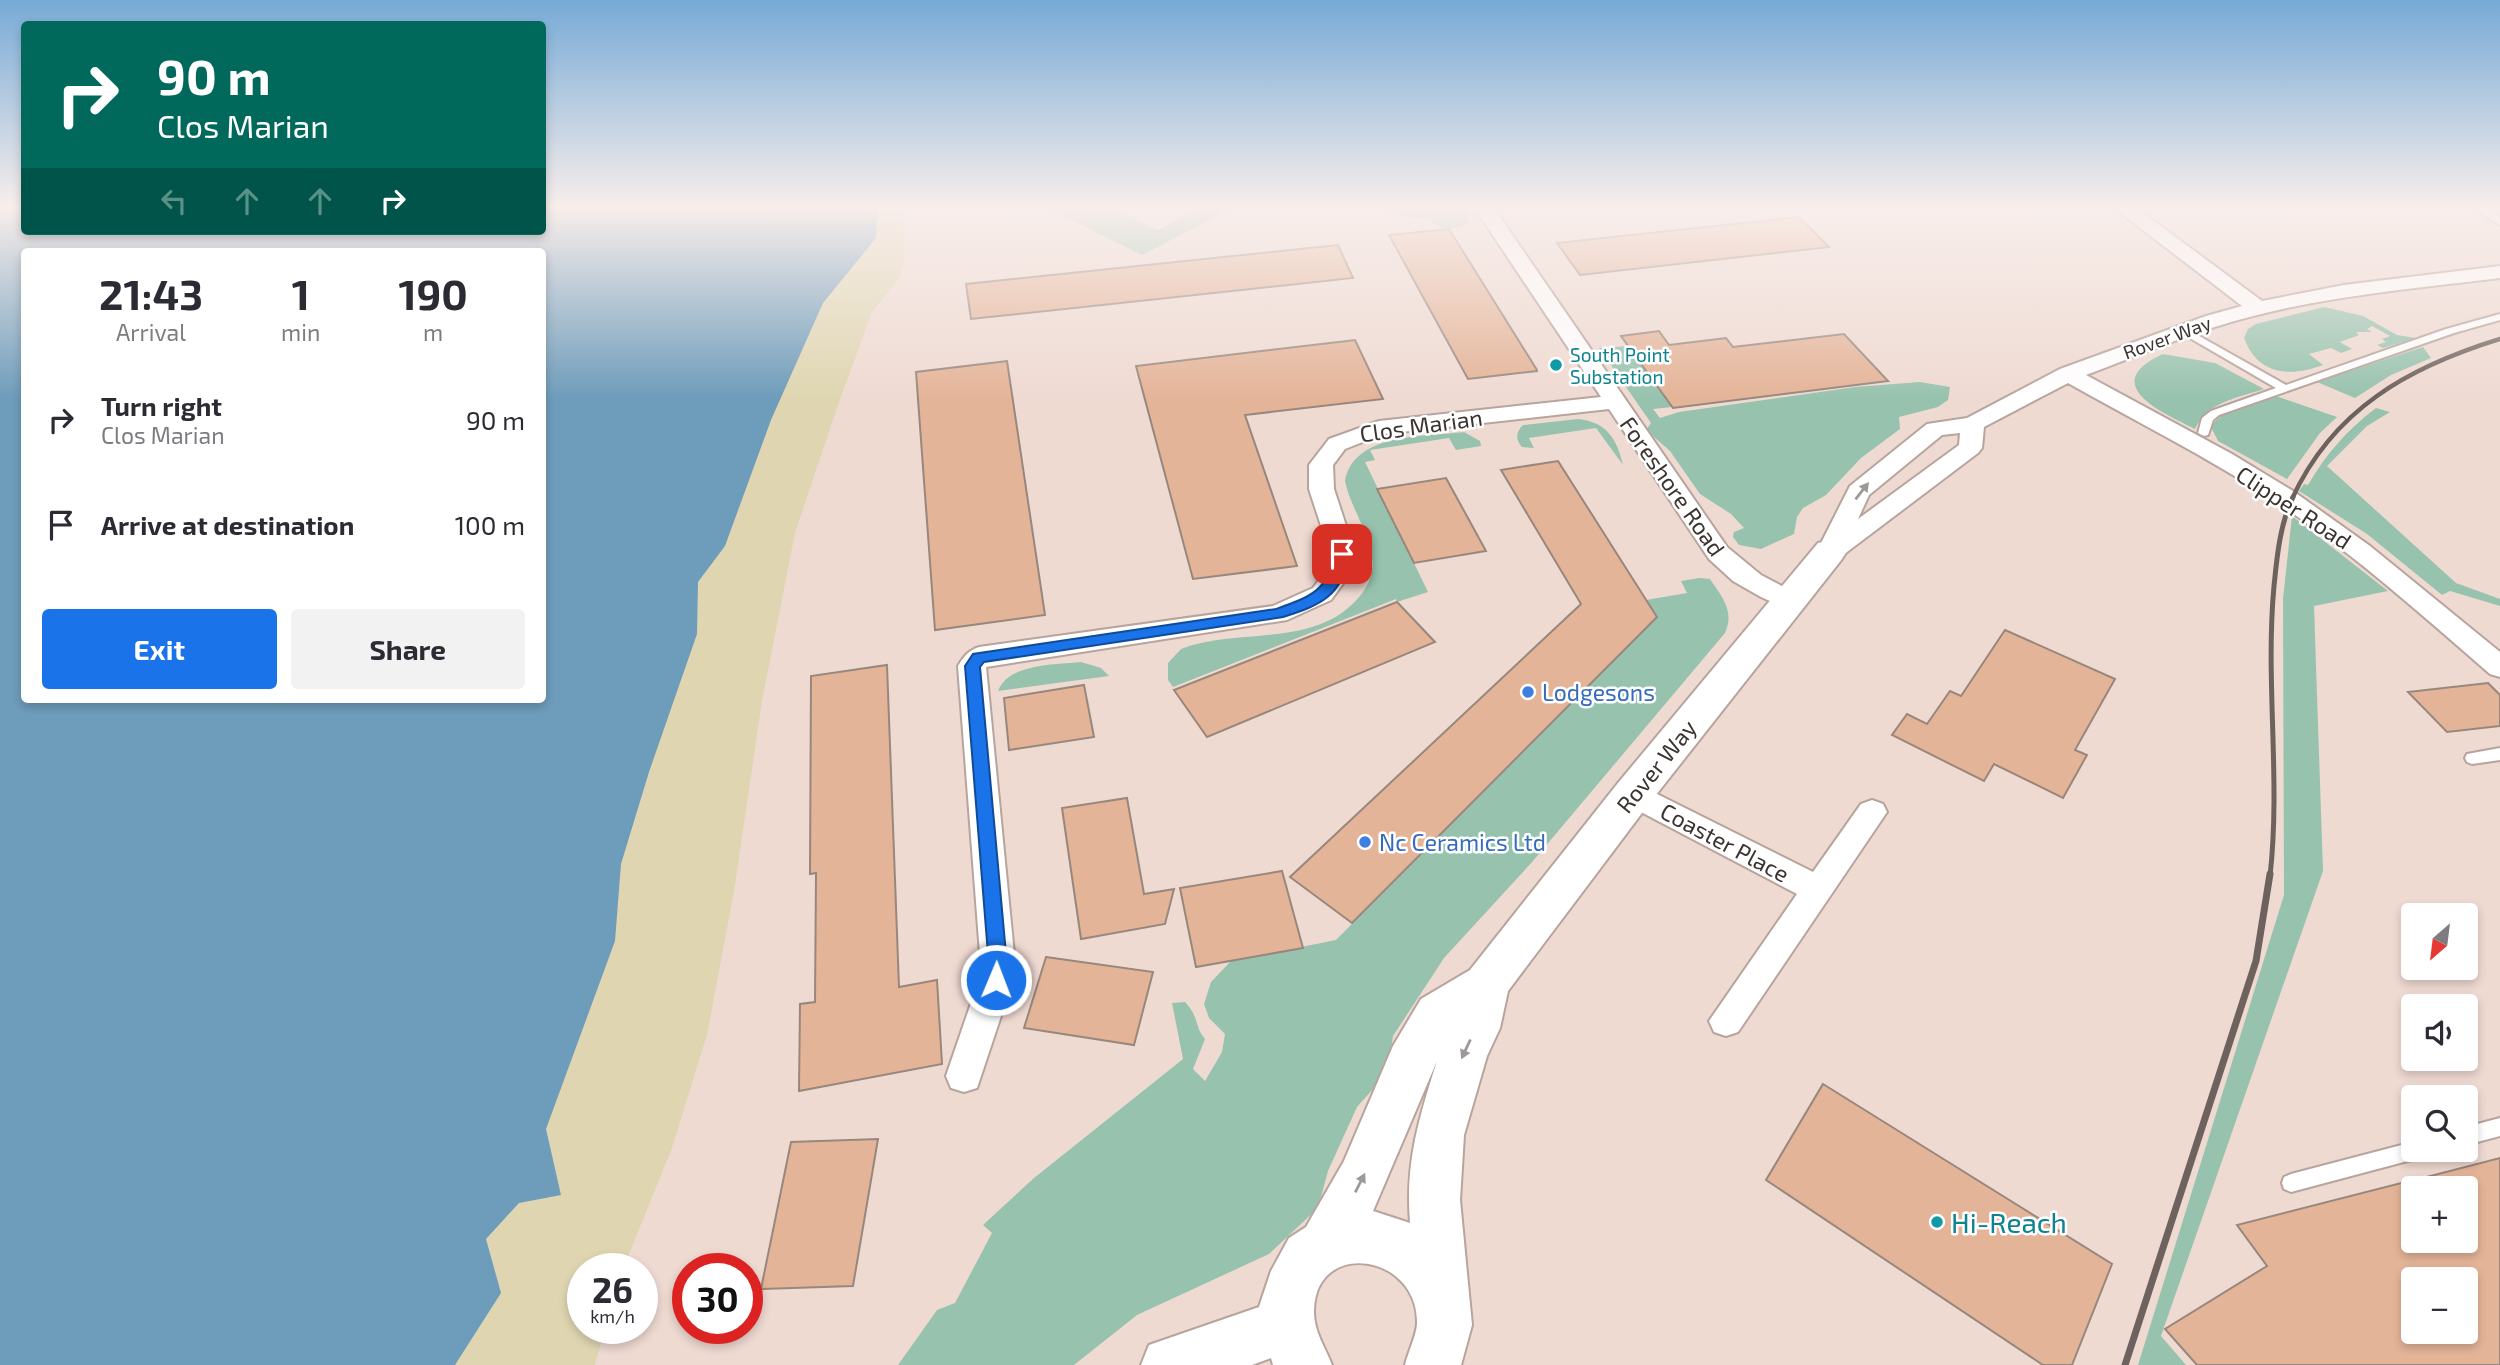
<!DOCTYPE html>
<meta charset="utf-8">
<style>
body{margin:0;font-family:"Exo 2",sans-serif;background:#f2f2f3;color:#2b2b33;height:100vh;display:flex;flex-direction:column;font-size:26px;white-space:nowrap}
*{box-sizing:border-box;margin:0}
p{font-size:23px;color:#7c7c81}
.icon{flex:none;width:38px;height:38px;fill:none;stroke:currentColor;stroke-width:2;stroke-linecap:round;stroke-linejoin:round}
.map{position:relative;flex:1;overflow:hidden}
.details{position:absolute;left:21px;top:248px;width:525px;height:455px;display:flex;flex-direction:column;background:#fff;border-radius:7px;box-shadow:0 4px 10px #0003}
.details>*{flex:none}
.hud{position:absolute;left:21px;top:21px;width:525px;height:214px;border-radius:7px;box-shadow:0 4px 10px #0003;background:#00695c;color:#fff;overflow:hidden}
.needle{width:46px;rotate:208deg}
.tools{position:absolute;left:2401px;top:903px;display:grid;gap:14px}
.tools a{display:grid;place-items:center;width:77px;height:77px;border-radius:7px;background:#fff;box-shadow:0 4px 10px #0003;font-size:35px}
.speed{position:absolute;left:567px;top:1253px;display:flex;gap:14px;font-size:35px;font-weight:700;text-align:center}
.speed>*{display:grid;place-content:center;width:91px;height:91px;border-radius:50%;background:#fff;box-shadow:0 4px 10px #0003;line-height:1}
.speed small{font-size:18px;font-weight:400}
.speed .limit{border:10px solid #d22;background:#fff;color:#111}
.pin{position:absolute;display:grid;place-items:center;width:60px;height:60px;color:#fff;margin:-30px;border-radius:14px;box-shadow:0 4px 10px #0006}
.me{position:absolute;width:77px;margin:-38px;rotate:1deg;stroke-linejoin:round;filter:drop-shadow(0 0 5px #0008)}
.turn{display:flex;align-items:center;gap:24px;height:147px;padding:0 21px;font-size:32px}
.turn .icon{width:91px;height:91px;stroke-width:2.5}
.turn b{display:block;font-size:49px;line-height:60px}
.lanes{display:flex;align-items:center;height:66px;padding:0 21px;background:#0003;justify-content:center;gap:35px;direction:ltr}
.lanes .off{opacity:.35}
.eta{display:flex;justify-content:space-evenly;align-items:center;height:119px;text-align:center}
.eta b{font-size:42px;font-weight:700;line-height:49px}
.cta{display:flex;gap:14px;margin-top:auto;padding:14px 21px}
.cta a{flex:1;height:80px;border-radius:7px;background:#1a73e8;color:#fff;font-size:28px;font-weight:700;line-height:80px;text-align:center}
.cta a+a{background:#f2f2f3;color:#2b2b33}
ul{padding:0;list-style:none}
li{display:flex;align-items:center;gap:21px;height:105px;padding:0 21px}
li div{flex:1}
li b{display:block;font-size:26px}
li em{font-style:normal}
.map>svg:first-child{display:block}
</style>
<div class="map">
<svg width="2500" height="1365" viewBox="0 0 2500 1365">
<rect width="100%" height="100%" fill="#efdad2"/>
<path fill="#97c3ae" d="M1045 207H1123L1118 211 1158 230 1201 207H1234L1142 255Z
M1382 207H1464L1470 222C1459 230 1440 231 1430 220L1404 216Z
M2324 307 2363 316 2397 335 2416 338 2383 348 2377 345 2386 342 2382 339 2390 336 2372 326 2367 329 2372 332H2356L2359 335 2340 342 2352 349 2341 353 2331 348 2309 354 2323 365C2291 377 2258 376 2244 338L2248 329 2256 324Z
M1628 346 1672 407 1653 409 1660 418 1679 412 1855 387 1920 382 1950 387 1948 400 1938 407 1899 417 1900 429 1861 458 1826 495 1803 508 1797 517 1794 534 1761 549 1739 545 1733 537 1734 532 1744 528 1731 514 1700 494 1670 451 1646 430 1651 423 1599 348Z
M2423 347 2431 358 2391 375 2355 398 2317 382Z
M2163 354 2215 363 2264 389C2237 398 2207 402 2195 429 2160 412 2098 384 2163 354Z
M2276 396 2337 417 2320 433 2287 479 2218 441 2211 427C2221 408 2256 403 2276 396Z
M2376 408 2390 412 2367 426 2327 466 2456 583 2500 599V606L2450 591 2442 595 2367 534 2299 491 2304 484 2308 485C2326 454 2347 430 2376 408Z
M1578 419C1607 422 1617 439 1623 465L1596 428 1529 438 1534 448 1522 447C1515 439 1516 432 1523 425Z
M1464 432 1480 441 1481 446 1456 450 1449 438 1370 450 1375 460 1365 462 1428 592 1397 602 1396 599 1173 687 1168 680V663L1181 649C1238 627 1316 649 1359 597 1369 586 1374 572 1372 557 1369 531 1350 507 1345 481 1354 432 1426 437 1464 432Z
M2292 516 2388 591 2314 606 2323 871 2161 1336 2186 1365H2138L2284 895 2283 599Z
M1699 578 1710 579C1722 597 1735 611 1725 633L1533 861 1444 958 1393 1036 1388 1072 1357 1107 1328 1171 1318 1208 1269 1254 1137 1315 1074 1365H898L937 1310 955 1303 992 1233 983 1225 1034 1178 1183 1059 1172 1003 1185 1002C1200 1018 1194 1026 1205 1039L1193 1069 1205 1081 1222 1052 1225 1034 1209 1018 1204 1004 1211 982 1231 961 1336 940 1588 686 1646 600 1687 593 1681 581Z
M1081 662 1101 668 1109 676 998 691C1009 663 1055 665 1081 662Z"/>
<path fill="#dfd6b1" d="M730 207H902L905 257 900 277 872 312 838 405 795 533 762 701 734 892 707 1035 672 1148 623 1269H583V1328H605L595 1365H391Z"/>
<path fill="#6e9cbb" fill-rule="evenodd" d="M0 207H24V231H542L543 207H878L876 238 823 303 771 420 725 546 698 582 697 634 649 772 621 864 615 941 546 1129 561 1195 519 1203 486 1239 501 1293 455 1365H0ZM24 252H542V700H24Z"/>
<path fill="#e4b498" stroke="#98877d" stroke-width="2" fill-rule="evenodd" d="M1799 217 1829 247 1580 275 1557 243Z
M1449 229 1537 370V371L1468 379 1389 235Z
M1338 245 1353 278 971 319 966 284Z
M1659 331 1669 345 1726 338 1733 347 1844 334 1888 381 1673 408 1621 336Z
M1355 340 1383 399 1245 415 1297 566 1193 579 1136 366Z
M1007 361 1045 615 935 630 916 372Z
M1558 461 1657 617 1352 923 1290 877 1581 604 1501 470Z
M1446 478 1486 551 1414 563 1377 489Z
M1397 602 1435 642 1207 737 1174 690Z
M2005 630 2115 679 2075 750 2087 755 2063 798 1994 764 1984 781 1892 735 1907 714 1927 724 1950 691 1961 696Z
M887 665 899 987 937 980 942 1064 799 1091 800 1004 815 1002 816 873 810 874 811 676Z
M2488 683 2500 695V726L2447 732 2408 692Z
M1084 685 1094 737 1009 750 1004 698Z
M1127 798 1144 894 1174 889 1165 924 1081 939 1062 808Z
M1282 871 1303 948 1196 967 1180 888Z
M1046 957 1153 972 1134 1045 1024 1028Z
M1823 1084 2112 1264 2072 1365H2043L1766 1180Z
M878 1139 853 1286 761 1289 791 1142Z
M2500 1158V1365H2197L2165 1329 2267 1266 2237 1225 2413 1180V1241H2466V1188H2416L2415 1180ZM2413 1279H2466V1332H2413Z"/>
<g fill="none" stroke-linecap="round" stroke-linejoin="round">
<defs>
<path id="lane" d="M2472 207H2483L2500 218V225Z
M2500 314V320L2454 333 2219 415 2213 420 2208 435 2204 436 2198 433 2202 418 2211 411 2276 388 2176 330 2177 328H2185L2286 385 2446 329Z
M2500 748V760L2472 764 2467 762 2465 758 2467 754Z
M2500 1118V1136L2466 1145V1127Z
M2413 1142V1150H2424L2422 1156 2415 1159 2291 1192 2284 1189 2282 1183 2284 1177 2291 1174Z"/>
<path id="street" d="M1474 207H1493L1727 547 1761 575 1799 595 1803 601 1799 607 1790 610 1761 597 1733 581 1709 559 1609 409 1383 434 1345 449 1333 465 1334 489 1352 544 1353 570 1331 600 1287 620 986 667 1014 954 1013 980 977 1088 964 1092 951 1088 946 1076 979 980 980 954 958 666C964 656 968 651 979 647L1273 606 1313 588 1327 569V544L1309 489V465L1329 439 1379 421 1601 397Z
M2113 207H2135L2262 301 2344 285 2500 266V278C2419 288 2336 295 2257 315 2199 329 2142 354 2086 375L2232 454 2293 491 2370 546 2500 652V677L2490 674C2421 614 2352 552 2275 501 2209 458 2137 422 2068 383L1984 427 1982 448 1978 453 1843 555 1830 559 1821 557 1817 551 1850 486 1927 424 1967 418 2060 369 2206 316 2242 306ZM1960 433 1959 445 1858 519 1869 495 1942 435Z
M1633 782 1813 872 1861 804 1872 800 1883 804 1887 812 1738 1032 1726 1036 1714 1032 1709 1021 1797 894 1622 802 1618 794 1622 786Z"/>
<path id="secondary" d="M1830 540 1842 543 1847 551 1842 559 1648 805 1508 991 1500 1028 1487 1056 1464 1135 1460 1200 1472 1325 1461 1365H1405C1408 1352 1416 1337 1417 1324 1419 1254 1316 1238 1314 1310 1313 1330 1325 1347 1332 1365H1273L1271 1358 1252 1365H1141L1149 1345 1259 1307 1271 1271 1289 1238 1306 1227 1344 1161 1393 1046 1421 999 1470 970 1618 783 1818 543ZM1437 1061C1419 1118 1405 1162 1410 1223L1373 1211Z"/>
</defs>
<use href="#lane" stroke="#b7a49d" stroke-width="4"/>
<use href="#street" stroke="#b7a49d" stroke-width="4"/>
<use href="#secondary" stroke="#b7a49d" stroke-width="4"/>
<use href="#lane" fill="#fff" fill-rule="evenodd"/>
<use href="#street" fill="#fff" fill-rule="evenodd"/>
<use href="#secondary" fill="#fff" fill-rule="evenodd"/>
<path stroke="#6e625e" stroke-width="4.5" d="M2292 499C2333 409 2409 367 2500 339"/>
<path stroke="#6e625e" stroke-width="5" d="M2270 876C2281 779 2265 682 2274 586 2277 556 2280 524 2293 497"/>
<path stroke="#6e625e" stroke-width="7" d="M2125 1365 2256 961 2270 874"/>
</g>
<defs><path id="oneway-solid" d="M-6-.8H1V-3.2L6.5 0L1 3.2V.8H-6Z" transform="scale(1.75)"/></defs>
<g fill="#9d9998">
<use href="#oneway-solid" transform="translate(1862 491) rotate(-52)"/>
<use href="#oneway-solid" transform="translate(1466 1049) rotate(115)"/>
<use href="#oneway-solid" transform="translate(1360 1183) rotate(-63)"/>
</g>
<linearGradient id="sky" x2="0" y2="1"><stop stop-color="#77aad6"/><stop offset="0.52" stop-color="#f8eeeb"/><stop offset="1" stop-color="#f8eeeb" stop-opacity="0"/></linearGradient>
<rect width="2500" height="399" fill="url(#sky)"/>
<path fill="#1a73e8" stroke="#114b97" stroke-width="2" d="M1342 549 1350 554C1342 596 1321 605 1283 617L984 662 980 667 1006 954V980L1003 986 996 989 989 986 986 980 988 954 965 666 973 654 1276 609C1310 597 1328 591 1335 554Z"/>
<g fill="#0f9aa8" stroke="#fff" stroke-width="2.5">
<circle cx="1556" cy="365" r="7"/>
<circle cx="1937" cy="1222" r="7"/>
</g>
<g fill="#3f7fe0" stroke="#fff" stroke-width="2.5">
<circle cx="1528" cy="692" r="7"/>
<circle cx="1365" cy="842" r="7"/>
</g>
<g text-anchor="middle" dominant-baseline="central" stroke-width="5" stroke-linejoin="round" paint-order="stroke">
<g font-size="19" fill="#3b3330" stroke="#fff">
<text transform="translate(2167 337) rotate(-20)">Rover Way</text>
</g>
<g font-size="19" fill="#0d838f" stroke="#fff" text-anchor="start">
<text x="1570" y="354">South Point<tspan x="1570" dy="22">Substation</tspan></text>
</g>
<g font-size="23" fill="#3b3330" stroke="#fff">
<text transform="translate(1421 425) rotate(-8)">Clos Marian</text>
<text transform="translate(1673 486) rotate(55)">Foreshore Road</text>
<text transform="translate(2294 507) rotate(33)">Clipper Road</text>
<text transform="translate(1656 766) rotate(-51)">Rover Way</text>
<text transform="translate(1725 842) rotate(28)">Coaster Place</text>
</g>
<g font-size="23" fill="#366cbe" stroke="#fff" text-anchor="start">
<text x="1542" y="692">Lodgesons</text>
<text x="1379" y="842">Nc Ceramics Ltd</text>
</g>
<g font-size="28" fill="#0d838f" stroke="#fff" text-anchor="start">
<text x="1951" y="1222">Hi-Reach</text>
</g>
</g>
</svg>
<div class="tools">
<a><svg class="needle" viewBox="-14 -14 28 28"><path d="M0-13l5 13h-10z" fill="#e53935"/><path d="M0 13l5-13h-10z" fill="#7c7c81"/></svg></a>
<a><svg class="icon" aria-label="sound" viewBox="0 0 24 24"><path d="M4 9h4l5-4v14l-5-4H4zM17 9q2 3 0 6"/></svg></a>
<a><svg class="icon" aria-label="search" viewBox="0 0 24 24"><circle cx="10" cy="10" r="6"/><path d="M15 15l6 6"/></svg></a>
<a>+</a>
<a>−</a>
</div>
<div class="speed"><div>26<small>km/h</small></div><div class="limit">30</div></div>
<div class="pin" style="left:1342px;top:554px;background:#d93025"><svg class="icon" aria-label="arrive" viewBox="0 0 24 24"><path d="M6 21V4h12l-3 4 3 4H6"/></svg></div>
<svg class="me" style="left:996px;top:980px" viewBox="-20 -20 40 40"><circle r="17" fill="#1a73e8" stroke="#fff" stroke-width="3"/><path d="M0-11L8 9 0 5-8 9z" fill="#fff"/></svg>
<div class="hud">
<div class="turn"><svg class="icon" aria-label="right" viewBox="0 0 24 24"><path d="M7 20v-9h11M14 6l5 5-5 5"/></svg><div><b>90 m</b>Clos Marian</div></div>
<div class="lanes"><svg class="icon off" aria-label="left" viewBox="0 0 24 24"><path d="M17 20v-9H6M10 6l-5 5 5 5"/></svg><svg class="icon off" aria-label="ahead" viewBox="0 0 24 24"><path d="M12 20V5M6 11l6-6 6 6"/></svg><svg class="icon off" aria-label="ahead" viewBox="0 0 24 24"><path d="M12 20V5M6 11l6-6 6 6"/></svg><svg class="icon" aria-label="right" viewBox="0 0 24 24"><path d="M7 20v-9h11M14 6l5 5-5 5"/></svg></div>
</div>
<section class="details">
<div class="eta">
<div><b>21:43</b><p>Arrival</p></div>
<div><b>1</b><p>min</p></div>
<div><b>190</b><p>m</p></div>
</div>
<ul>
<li><svg class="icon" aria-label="right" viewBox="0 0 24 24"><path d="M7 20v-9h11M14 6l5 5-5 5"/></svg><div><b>Turn right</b><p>Clos Marian</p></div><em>90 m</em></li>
<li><svg class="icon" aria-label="arrive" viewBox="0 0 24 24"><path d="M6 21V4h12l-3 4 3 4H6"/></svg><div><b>Arrive at destination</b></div><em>100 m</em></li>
</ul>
<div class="cta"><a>Exit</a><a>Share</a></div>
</section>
</div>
